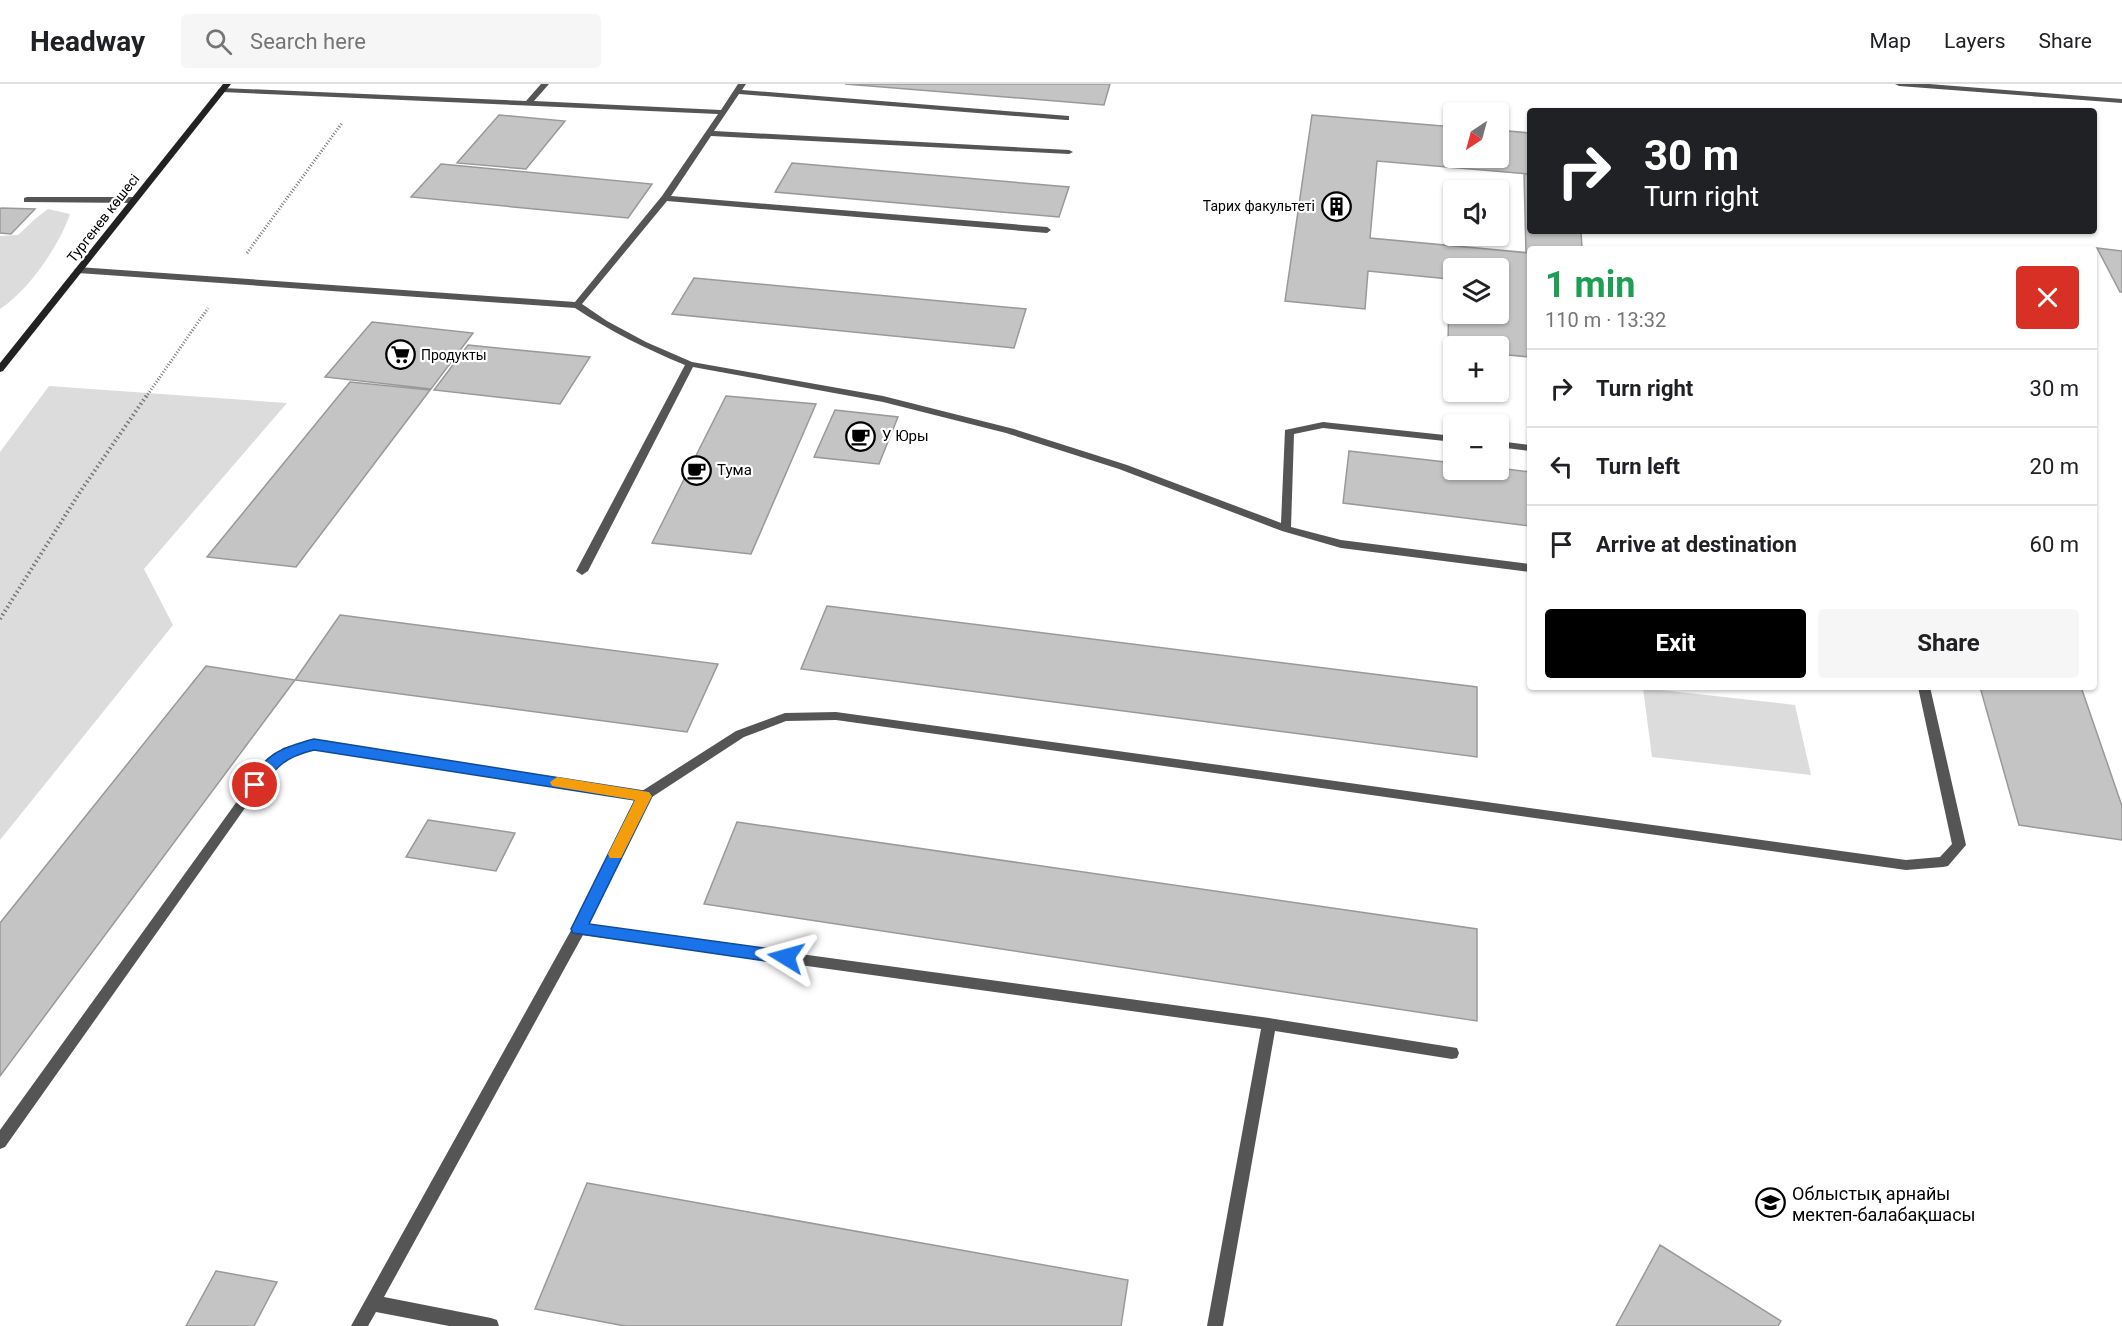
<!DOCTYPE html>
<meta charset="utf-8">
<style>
body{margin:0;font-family:Roboto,sans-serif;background:#f6f6f6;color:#202124;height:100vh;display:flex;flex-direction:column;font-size:22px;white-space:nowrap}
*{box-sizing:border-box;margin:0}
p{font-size:20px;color:#757577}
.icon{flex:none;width:33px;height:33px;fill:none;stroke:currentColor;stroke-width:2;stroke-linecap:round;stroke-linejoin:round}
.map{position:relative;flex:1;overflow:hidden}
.side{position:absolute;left:1527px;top:162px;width:570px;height:444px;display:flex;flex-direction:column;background:#fff;border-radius:6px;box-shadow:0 2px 4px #0004}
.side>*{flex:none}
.banner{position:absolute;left:1527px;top:24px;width:570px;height:126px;border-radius:6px;box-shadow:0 2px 4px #0004;background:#202124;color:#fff;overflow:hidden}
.needle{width:39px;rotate:216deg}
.fabs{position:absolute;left:1443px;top:18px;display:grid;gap:12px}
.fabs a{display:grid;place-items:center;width:66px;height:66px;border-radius:6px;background:#fff;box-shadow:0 2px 4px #0004;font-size:30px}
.pin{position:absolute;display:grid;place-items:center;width:51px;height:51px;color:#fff;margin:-26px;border:3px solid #fff;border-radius:50%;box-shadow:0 2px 6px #0007}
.me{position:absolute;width:66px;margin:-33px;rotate:278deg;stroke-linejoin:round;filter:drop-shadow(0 0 4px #0008)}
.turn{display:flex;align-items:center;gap:21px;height:126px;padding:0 18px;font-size:27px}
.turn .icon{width:78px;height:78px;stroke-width:2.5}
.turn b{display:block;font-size:42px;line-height:51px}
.round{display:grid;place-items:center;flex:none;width:63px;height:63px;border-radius:6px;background:#f6f6f6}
.headline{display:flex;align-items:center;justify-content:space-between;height:102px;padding:0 18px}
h1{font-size:36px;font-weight:700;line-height:45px;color:#1e9e55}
.button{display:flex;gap:12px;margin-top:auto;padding:12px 18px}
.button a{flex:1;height:69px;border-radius:6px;background:#000;color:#fff;font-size:24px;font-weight:700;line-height:69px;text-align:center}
.button a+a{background:#f6f6f6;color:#202124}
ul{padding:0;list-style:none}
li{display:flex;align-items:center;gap:18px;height:78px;padding:0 18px;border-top:2px solid #e0e0e0}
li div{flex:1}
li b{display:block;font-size:22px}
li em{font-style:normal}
header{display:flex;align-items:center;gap:36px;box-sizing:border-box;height:84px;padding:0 30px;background:#fff;border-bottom:2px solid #e0e0e0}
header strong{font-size:28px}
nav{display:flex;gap:33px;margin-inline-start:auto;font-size:21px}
.search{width:420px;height:54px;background:#f6f6f6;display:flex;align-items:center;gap:15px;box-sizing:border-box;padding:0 21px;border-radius:6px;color:#757577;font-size:22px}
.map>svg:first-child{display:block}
</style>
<header>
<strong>Headway</strong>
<div class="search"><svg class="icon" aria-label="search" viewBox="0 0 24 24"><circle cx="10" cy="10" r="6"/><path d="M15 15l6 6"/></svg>Search here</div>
<nav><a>Map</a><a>Layers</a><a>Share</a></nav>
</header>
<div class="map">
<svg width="2122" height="1242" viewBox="0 0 2122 1242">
<rect width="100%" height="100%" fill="#fff"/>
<path fill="#dcdcdc" d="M48 125 70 130C59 162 29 206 0 225V152L18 151 35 135Z
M49 302 287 319 144 485 173 541 0 756V368Z
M1643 604 1795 621 1811 691 1652 673Z"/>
<path fill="#c4c4c4" stroke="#999" stroke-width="1.5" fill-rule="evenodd" d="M845 0H1110L1104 21Z
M499 31 565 37 526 85 457 79Z
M1312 31 1454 43V74H1498V46L1530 49V90L1377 77 1370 154 1530 169V273L1498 270V262L1448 264 1449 195 1368 187 1365 225 1285 217ZM1454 184H1498V230H1454Z
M792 79 1069 103 1059 133 775 108Z
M441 80 652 100 628 134 411 113Z
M1524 90 1530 91V147H1581L1582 165H1530V169H1526Z
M0 125 1 124 35 125 11 150 0 149Z
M2097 164 2122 167V208H2120Z
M694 194 1026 225 1014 264 672 230Z
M372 238 473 249 431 305 325 293Z
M468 261 590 273 560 320 434 306Z
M350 298 430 306 296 483 207 473Z
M726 312 816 320 751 470 652 459Z
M835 326 898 333 879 380 814 373Z
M1349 367 1454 379V386L1498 384 1530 388V442L1343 419Z
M827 522 1477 603V673L801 585Z
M340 531 718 580 687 648 295 596Z
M206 582 295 596 0 992V839Z
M1980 603H2081L2122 722V756L2019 741Z
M428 736 515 749 496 787 406 773Z
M737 738 1477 845V937L704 820Z
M587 1099 1128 1196 1121 1242H625L535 1225Z
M1660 1161 1781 1237 1778 1242H1616Z
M216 1187 277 1198 254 1242H186Z"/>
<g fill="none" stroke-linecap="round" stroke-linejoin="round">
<path stroke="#777" stroke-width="3" stroke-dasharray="1 2" stroke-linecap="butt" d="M247 169 342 39
M146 313 208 224"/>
<path stroke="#777" stroke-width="4" stroke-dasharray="1.5 3" stroke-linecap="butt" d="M0 535 80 408 147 311"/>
<path fill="#555" fill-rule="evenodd" d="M541 0H549L534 17 721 26 738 0H746L742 6 1069 32V36H1066L739 10 714 47 1069 66 1073 68 1069 70 711 52 671 112 1047 143 1051 146 1047 149 667 117 582 220 607 237 646 258 692 278 883 312 1014 345 1127 381 1281 439 1285 346 1323 338 1454 352V358L1323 344 1294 350 1291 443 1341 456 1530 480V488L1341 464 1282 447 1119 385 1006 349 883 318 693 283 588 487 582 491 576 487 685 281C646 265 610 247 575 224L78 189 74 186 78 183 575 218 662 112 718 30 222 8 218 6 222 4 526 17Z
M1895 0H1929L2122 15V19L1899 2Z
M27 113H134L138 116 134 119 24 118V114Z
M1498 357 1530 361V367L1498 363Z
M1918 603H1930L1966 761 1948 782 1943 783 1906 786 836 636 786 637 744 653 649 715 588 841 1269 934 1457 964 1459 969 1457 974 1452 975 1275 947 1223 1242H1207L1261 945 583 851 384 1213 491 1234 497 1236 499 1242H449L376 1228 368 1242H351L574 841 636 716 314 665 291 671 272 686 5 1063 0 1065V1046L264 680 283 664 314 655 642 707 736 647 785 629 836 628 1906 776 1940 773 1952 760Z"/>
<path fill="#222" fill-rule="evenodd" d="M223 0H231L3 287 0 288V279Z"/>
</g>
<path fill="#1a73e8" stroke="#114b97" stroke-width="1.5" d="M314 655 649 708 652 712 589 840 786 867 791 869 794 873 791 878 786 880 573 849 571 845 635 716 314 666C285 673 277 682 260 705H250L248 701C265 670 280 664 314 655Z"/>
<path fill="#f59e0b" d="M557 693 649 708 652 712 621 774H610L608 770 635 716 552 702 550 698Z"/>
<defs>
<symbol id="building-ring" viewBox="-11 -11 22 22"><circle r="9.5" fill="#fff" stroke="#000" stroke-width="1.5"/><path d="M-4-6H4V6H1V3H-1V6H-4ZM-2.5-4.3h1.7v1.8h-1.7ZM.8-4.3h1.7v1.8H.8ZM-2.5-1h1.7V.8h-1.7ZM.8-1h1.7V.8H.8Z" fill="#000"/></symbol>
<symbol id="supermarket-ring" viewBox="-11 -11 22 22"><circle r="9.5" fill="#fff" stroke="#000" stroke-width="1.5"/><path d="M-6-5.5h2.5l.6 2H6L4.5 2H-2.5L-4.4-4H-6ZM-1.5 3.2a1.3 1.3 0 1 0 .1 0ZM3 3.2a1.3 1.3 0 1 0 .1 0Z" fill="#000"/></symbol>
<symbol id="cafe-ring" viewBox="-11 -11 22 22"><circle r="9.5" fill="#fff" stroke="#000" stroke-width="1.5"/><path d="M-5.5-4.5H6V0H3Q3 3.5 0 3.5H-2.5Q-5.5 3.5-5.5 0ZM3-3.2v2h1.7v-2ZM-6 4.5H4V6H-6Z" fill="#000"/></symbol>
<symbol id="school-ring" viewBox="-11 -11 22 22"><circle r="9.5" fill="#fff" stroke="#000" stroke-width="1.5"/><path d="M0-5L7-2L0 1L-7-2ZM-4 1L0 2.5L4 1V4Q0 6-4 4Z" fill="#000"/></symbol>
</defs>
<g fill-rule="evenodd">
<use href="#building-ring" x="1320" y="106" width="33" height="33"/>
<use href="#supermarket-ring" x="384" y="254" width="33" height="33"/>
<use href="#cafe-ring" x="844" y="336" width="33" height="33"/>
<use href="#cafe-ring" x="680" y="370" width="33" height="33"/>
<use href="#school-ring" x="1754" y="1102" width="33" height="33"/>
</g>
<g text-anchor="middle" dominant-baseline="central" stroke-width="4.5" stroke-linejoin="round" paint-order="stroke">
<g font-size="14" fill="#000" stroke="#fff" text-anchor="end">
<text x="1315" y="122">Тарих факультеті</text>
<text x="421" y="271" text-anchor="start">Продукты</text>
</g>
<g font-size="14" fill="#000" stroke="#fff">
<text transform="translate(103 134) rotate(-52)">Тургенев көшесі</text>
</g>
<g font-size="15" fill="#000" stroke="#fff" text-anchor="start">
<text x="882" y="352">У Юры</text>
<text x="717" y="386">Тума</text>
</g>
<g font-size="18" fill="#000" stroke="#fff" text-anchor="start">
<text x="1792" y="1109">Облыстық арнайы<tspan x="1792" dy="21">мектеп-балабақшасы</tspan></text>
</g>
</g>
</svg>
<div class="fabs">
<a><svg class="needle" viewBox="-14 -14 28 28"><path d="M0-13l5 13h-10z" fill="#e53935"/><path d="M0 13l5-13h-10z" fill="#757577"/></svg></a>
<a><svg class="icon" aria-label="sound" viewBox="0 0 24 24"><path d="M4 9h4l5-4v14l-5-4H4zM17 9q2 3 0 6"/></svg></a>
<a><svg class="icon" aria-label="layers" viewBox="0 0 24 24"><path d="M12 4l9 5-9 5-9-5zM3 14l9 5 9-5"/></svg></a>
<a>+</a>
<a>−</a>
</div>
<div class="pin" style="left:255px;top:701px;background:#d93025"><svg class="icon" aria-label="arrive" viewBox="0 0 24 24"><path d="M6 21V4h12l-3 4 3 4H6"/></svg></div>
<svg class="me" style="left:786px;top:873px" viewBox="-20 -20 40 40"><path d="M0-17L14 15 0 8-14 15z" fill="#1a73e8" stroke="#fff" stroke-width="4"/></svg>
<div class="banner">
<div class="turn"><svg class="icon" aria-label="right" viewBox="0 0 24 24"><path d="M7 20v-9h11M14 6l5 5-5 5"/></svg><div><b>30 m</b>Turn right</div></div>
</div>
<section class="side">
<div class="headline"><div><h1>1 min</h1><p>110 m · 13:32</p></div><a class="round" style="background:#d93025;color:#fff"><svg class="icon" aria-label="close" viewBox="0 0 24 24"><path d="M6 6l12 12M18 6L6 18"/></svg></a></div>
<ul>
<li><svg class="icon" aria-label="right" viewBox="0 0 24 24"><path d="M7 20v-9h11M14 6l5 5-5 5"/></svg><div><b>Turn right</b></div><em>30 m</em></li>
<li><svg class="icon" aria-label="left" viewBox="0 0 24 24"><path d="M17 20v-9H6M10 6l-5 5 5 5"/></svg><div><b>Turn left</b></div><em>20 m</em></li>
<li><svg class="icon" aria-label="arrive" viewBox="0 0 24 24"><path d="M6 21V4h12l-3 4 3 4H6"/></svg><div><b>Arrive at destination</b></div><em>60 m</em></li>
</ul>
<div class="button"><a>Exit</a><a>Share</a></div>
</section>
</div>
